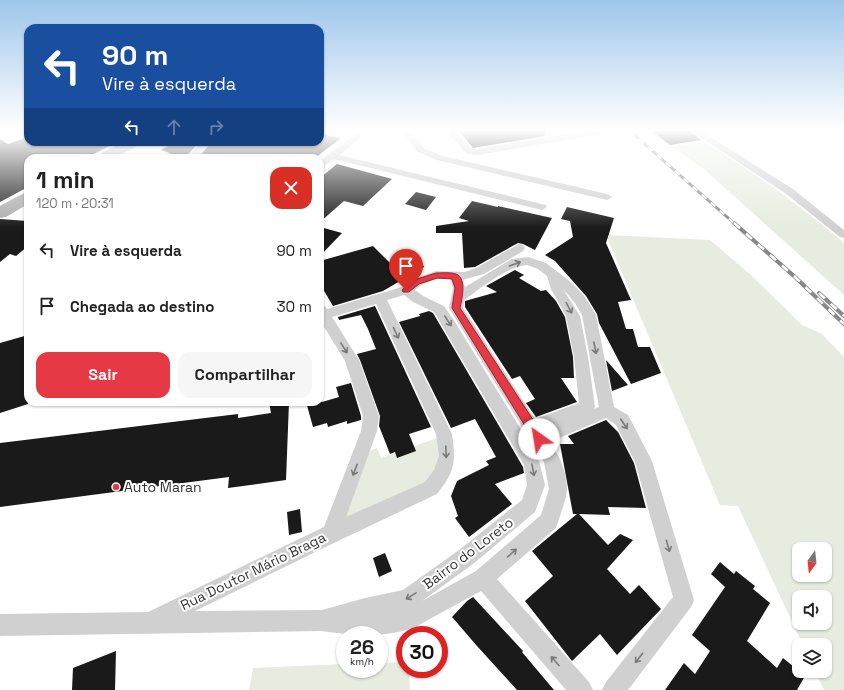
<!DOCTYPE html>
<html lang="pt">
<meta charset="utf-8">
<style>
body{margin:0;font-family:"Space Grotesk",sans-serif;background:#f6f6f6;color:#222;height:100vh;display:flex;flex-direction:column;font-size:15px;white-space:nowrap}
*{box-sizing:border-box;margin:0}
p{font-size:13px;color:#767676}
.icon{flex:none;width:22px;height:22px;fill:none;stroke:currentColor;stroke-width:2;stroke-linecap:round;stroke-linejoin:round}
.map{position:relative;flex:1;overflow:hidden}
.panel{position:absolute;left:24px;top:154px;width:300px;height:252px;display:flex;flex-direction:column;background:#fff;border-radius:12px;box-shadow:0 1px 3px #0004}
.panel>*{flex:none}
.top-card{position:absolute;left:24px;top:24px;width:300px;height:122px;border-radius:12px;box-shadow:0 1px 3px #0004;background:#1a4fa0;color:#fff;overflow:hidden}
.needle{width:26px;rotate:195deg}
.buttons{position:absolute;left:792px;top:542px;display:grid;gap:8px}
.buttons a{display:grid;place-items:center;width:40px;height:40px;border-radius:8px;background:#fff;box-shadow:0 1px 3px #0004;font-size:20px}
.speed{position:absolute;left:336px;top:626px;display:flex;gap:8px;font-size:20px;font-weight:700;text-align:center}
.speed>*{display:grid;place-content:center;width:52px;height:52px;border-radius:50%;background:#fff;box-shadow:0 1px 3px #0004;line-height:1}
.speed small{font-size:10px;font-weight:400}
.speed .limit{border:6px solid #d22;background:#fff;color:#111}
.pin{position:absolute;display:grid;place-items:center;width:34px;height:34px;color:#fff;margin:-41px -17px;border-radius:50% 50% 50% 0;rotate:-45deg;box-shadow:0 0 4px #0007}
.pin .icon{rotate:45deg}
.me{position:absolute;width:44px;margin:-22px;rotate:328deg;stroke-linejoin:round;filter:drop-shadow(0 0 3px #0008)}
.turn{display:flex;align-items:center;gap:14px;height:84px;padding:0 12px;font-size:18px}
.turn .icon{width:52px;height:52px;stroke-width:2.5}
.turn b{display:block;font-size:28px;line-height:34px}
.lanes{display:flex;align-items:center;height:38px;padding:0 12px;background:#0003;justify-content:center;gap:20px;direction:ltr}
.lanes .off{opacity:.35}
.round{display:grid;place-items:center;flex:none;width:42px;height:42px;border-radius:12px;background:#f6f6f6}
.head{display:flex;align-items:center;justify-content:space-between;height:68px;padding:0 12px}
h1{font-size:24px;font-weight:700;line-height:30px}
.primary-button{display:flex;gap:8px;margin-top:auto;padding:8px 12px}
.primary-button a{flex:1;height:46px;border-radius:12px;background:#e63946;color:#fff;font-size:16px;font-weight:700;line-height:46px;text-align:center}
.primary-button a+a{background:#f6f6f6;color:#222}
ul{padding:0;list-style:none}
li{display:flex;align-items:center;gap:12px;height:56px;padding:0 12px}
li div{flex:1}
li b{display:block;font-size:15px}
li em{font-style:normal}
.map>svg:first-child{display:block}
</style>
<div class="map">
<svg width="844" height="690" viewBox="0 0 844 690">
<rect width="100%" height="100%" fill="#fff"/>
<path fill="#e6ecdf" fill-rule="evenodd" d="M705 142C754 173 800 205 844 243V295L705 170 671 146Z
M606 235 710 240 751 275 802 325 822 334 844 357V690H824L815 671H825V645H803L738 506 720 505ZM799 549H825V575H799ZM799 597H825V623H799Z
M437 438 441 455 428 484 344 520 367 452 377 448 381 458Z
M405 662V669H409L410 690H249L253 668 345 664V669H379V663Z"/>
<path fill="#1a1a1a" d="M459 131H545V136L473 148Z
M651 131H690L701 140 670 145Z
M320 134 341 138 315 158H198L211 142H320Z
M28 137V142H117L86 158H28V187L0 202V139L8 144Z
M175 142H199L185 158H162L170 153 161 150Z
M337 164 392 179 363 206 344 201 320 222V178Z
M416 192 436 197 426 210 405 204Z
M472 201 498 207V206L552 218 535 250 523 244 518 243 475 267 464 268 462 233H436V226L469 221 459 218Z
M567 207 614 218 606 243 631 300 618 302 626 329H633L638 347H650L661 373 631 384 599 323 597 314 586 296 555 261 545 255 573 237 570 221 561 219Z
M0 219 28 221V246L16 256 10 254 0 262Z
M320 227 342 233 320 256Z
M373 246 397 270 422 263 424 267 383 291 333 306 320 284V261Z
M515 270 524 275 519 278 541 291 546 290 556 301 565 317 573 357 574 378H561L577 402 536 417 526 403 535 399 520 376 512 379 465 307V301L497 292 486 286Z
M375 306 431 427 409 434 416 451 397 458 395 452 390 454 383 436 379 426 380 416 360 360 357 354 376 349 368 329 361 315 339 320 338 317Z
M429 311 433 313 523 467 524 473 495 484 512 504 469 537 455 518 458 516 451 496 457 481 489 465 486 461 496 457 475 419 451 428 399 322 420 316 419 314Z
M28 335V404L0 413V343Z
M606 360 628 385 612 391Z
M351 383 361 416V420L347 424V421L328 427 327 423 313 427 306 402H322L339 397 336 387Z
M269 402H289L286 480 228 488 229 477 0 507V443L238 414V418L271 413Z
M606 420 618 432 634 463 646 508 608 507 610 515 579 514 608 545 620 534 633 540 607 569 630 594 639 585 661 609 617 655 600 634 572 661 525 601 553 576 532 551 577 514H573L560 444H574L568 436Z
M300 509 302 532 289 535 287 512Z
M385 553 392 571 379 577 373 558Z
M720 562 734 574 736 571 755 586 753 589 770 603 747 641 777 668 783 658 805 676 797 690H665L684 663 695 674 710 651 692 635 725 587 711 574Z
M473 597 523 651 522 652 554 690H517L477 646 452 617 467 601Z
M116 651 115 690H72L73 668Z"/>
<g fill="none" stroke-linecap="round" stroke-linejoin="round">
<path fill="#d0d0d0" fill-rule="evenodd" d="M401 131H410L424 148 443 156 607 194 612 197 607 200 437 160 418 152Z
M447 131H456L472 149H477L586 131H606L602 134 477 155 466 153Z
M691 131H701L793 189 844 230V238L840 237 785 193Z
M359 132 363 135 362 137 339 155 546 205 547 207 542 210 334 159 320 169V161Z
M201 142H210L196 158H186Z
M519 244 523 245 525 248 523 251 484 274 462 280 465 287 512 259 528 257 546 263 572 283 585 297 596 315 614 407 628 415 652 461 694 600 691 607 628 690H602L606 682 673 597 635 462 616 425 606 418 550 442C559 455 567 472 567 489 567 498 559 518 556 528L497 579 589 682 593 690H566L481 591 417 626C387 639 353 635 321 631L0 636V614L148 612 324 527 361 431 363 416 345 361 320 320V304L325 306 327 309 402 287 413 279 436 271 465 272 476 268ZM527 265 538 269 547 276 551 289 566 316 574 357 579 403 535 419 463 308 464 300C481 288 506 267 527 265ZM437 279H450L453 288 449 308 544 462 549 489 541 515 476 571 422 601 473 564 535 512 545 485 538 457 453 319 444 306 423 296 415 290 421 285ZM563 289 575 303 582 315 599 407 594 409 595 407 588 357 580 316ZM404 295 413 302 434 312 524 465 527 485 522 500 459 550 403 590 365 598 322 610 195 611 338 541 437 494C455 471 456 463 452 434L387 300ZM376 304 436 434 439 456 434 470 425 482 346 517 377 431 379 416 359 360 332 317Z"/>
<path fill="#ababab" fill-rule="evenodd" d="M123 142H141L139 145 114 158H96L98 155Z
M28 192V204L6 217 0 218V206L22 194Z"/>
<defs>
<path id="rail-far1" d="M630 131 735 224"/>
<path id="rail" d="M734 223 795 277 844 324
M819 293 844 316"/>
</defs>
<use href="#rail-far1" stroke="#888" stroke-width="3"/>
<use href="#rail" stroke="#888" stroke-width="4"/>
<use href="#rail-far1" stroke="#fff" stroke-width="2" stroke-dasharray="6" stroke-linecap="butt"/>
<use href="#rail" stroke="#fff" stroke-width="2.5" stroke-dasharray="8" stroke-linecap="butt"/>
</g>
<defs><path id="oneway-shaft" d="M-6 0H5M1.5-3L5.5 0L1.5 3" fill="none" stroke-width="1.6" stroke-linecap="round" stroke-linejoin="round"/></defs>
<g stroke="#7a7a7a">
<use href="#oneway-shaft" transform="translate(515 264) rotate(-20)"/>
<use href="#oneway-shaft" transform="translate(569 308) rotate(62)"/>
<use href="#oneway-shaft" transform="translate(448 321) rotate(57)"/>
<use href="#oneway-shaft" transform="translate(396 333) rotate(65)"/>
<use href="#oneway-shaft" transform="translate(344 348) rotate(58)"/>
<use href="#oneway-shaft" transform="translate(595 348) rotate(79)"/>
<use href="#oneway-shaft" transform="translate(624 424) rotate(57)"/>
<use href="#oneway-shaft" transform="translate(446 452) rotate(88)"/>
<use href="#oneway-shaft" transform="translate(355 470) rotate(111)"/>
<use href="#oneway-shaft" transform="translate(533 470) rotate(79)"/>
<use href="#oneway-shaft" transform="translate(668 546) rotate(74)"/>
<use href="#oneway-shaft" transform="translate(512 553) rotate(-41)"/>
<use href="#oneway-shaft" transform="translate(411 596) rotate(148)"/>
<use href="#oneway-shaft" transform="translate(639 658) rotate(128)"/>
<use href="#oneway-shaft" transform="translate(555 661) rotate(-131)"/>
</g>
<linearGradient id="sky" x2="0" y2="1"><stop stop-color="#9ec6ea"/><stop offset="0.57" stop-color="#fff"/><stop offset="1" stop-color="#fff" stop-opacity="0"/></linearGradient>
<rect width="844" height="228" fill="url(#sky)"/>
<path fill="#e63946" stroke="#96252e" d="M436 273C442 273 451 272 456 274 467 278 462 299 460 308L543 435 545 439 543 442 539 443 535 442 452 308 455 288 452 279 437 278 419 284 409 292H403L402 290 414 280Z"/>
<circle fill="#e63946" stroke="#fff" stroke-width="1.5" cx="116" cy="487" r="4"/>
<g text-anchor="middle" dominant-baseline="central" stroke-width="4" stroke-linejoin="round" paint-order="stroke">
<g font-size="14" fill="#333" stroke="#fff" text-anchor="start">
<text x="124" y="487">Auto Maran</text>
</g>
<g font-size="14" fill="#333" stroke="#fff">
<text transform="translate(468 553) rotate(-37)">Bairro do Loreto</text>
<text transform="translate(253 571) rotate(-26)">Rua Doutor Mário Braga</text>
</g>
</g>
</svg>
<div class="buttons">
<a><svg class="needle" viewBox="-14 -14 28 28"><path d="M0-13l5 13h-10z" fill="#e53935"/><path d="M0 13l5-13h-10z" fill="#767676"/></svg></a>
<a><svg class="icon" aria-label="sound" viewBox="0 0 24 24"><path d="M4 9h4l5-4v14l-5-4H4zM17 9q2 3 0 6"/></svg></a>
<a><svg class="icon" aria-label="layers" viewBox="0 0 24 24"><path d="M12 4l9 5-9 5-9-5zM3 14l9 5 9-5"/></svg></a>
</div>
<div class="speed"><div>26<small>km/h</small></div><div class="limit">30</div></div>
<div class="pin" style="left:406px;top:290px;background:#d93025"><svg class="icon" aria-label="arrive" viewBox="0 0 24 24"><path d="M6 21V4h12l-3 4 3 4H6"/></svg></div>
<svg class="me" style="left:539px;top:439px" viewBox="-20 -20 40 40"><circle r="19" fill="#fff"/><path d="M0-13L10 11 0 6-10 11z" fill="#e63946"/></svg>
<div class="top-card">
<div class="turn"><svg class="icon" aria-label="left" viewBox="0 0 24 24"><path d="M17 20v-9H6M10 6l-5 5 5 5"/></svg><div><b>90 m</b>Vire à esquerda</div></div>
<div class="lanes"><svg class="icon" aria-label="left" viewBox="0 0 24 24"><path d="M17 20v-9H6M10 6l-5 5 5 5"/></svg><svg class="icon off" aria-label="ahead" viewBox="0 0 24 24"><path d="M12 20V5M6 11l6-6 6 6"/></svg><svg class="icon off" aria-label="right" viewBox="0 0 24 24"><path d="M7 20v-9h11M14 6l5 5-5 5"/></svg></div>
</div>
<section class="panel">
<div class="head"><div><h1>1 min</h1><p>120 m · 20:31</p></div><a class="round" style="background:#d93025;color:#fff"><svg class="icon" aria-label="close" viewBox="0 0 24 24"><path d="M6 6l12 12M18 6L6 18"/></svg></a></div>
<ul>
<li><svg class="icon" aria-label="left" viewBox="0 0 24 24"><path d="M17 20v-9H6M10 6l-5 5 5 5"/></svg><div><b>Vire à esquerda</b></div><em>90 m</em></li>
<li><svg class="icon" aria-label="arrive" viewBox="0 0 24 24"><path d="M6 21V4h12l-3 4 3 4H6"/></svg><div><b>Chegada ao destino</b></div><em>30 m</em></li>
</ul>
<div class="primary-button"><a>Sair</a><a>Compartilhar</a></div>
</section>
</div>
